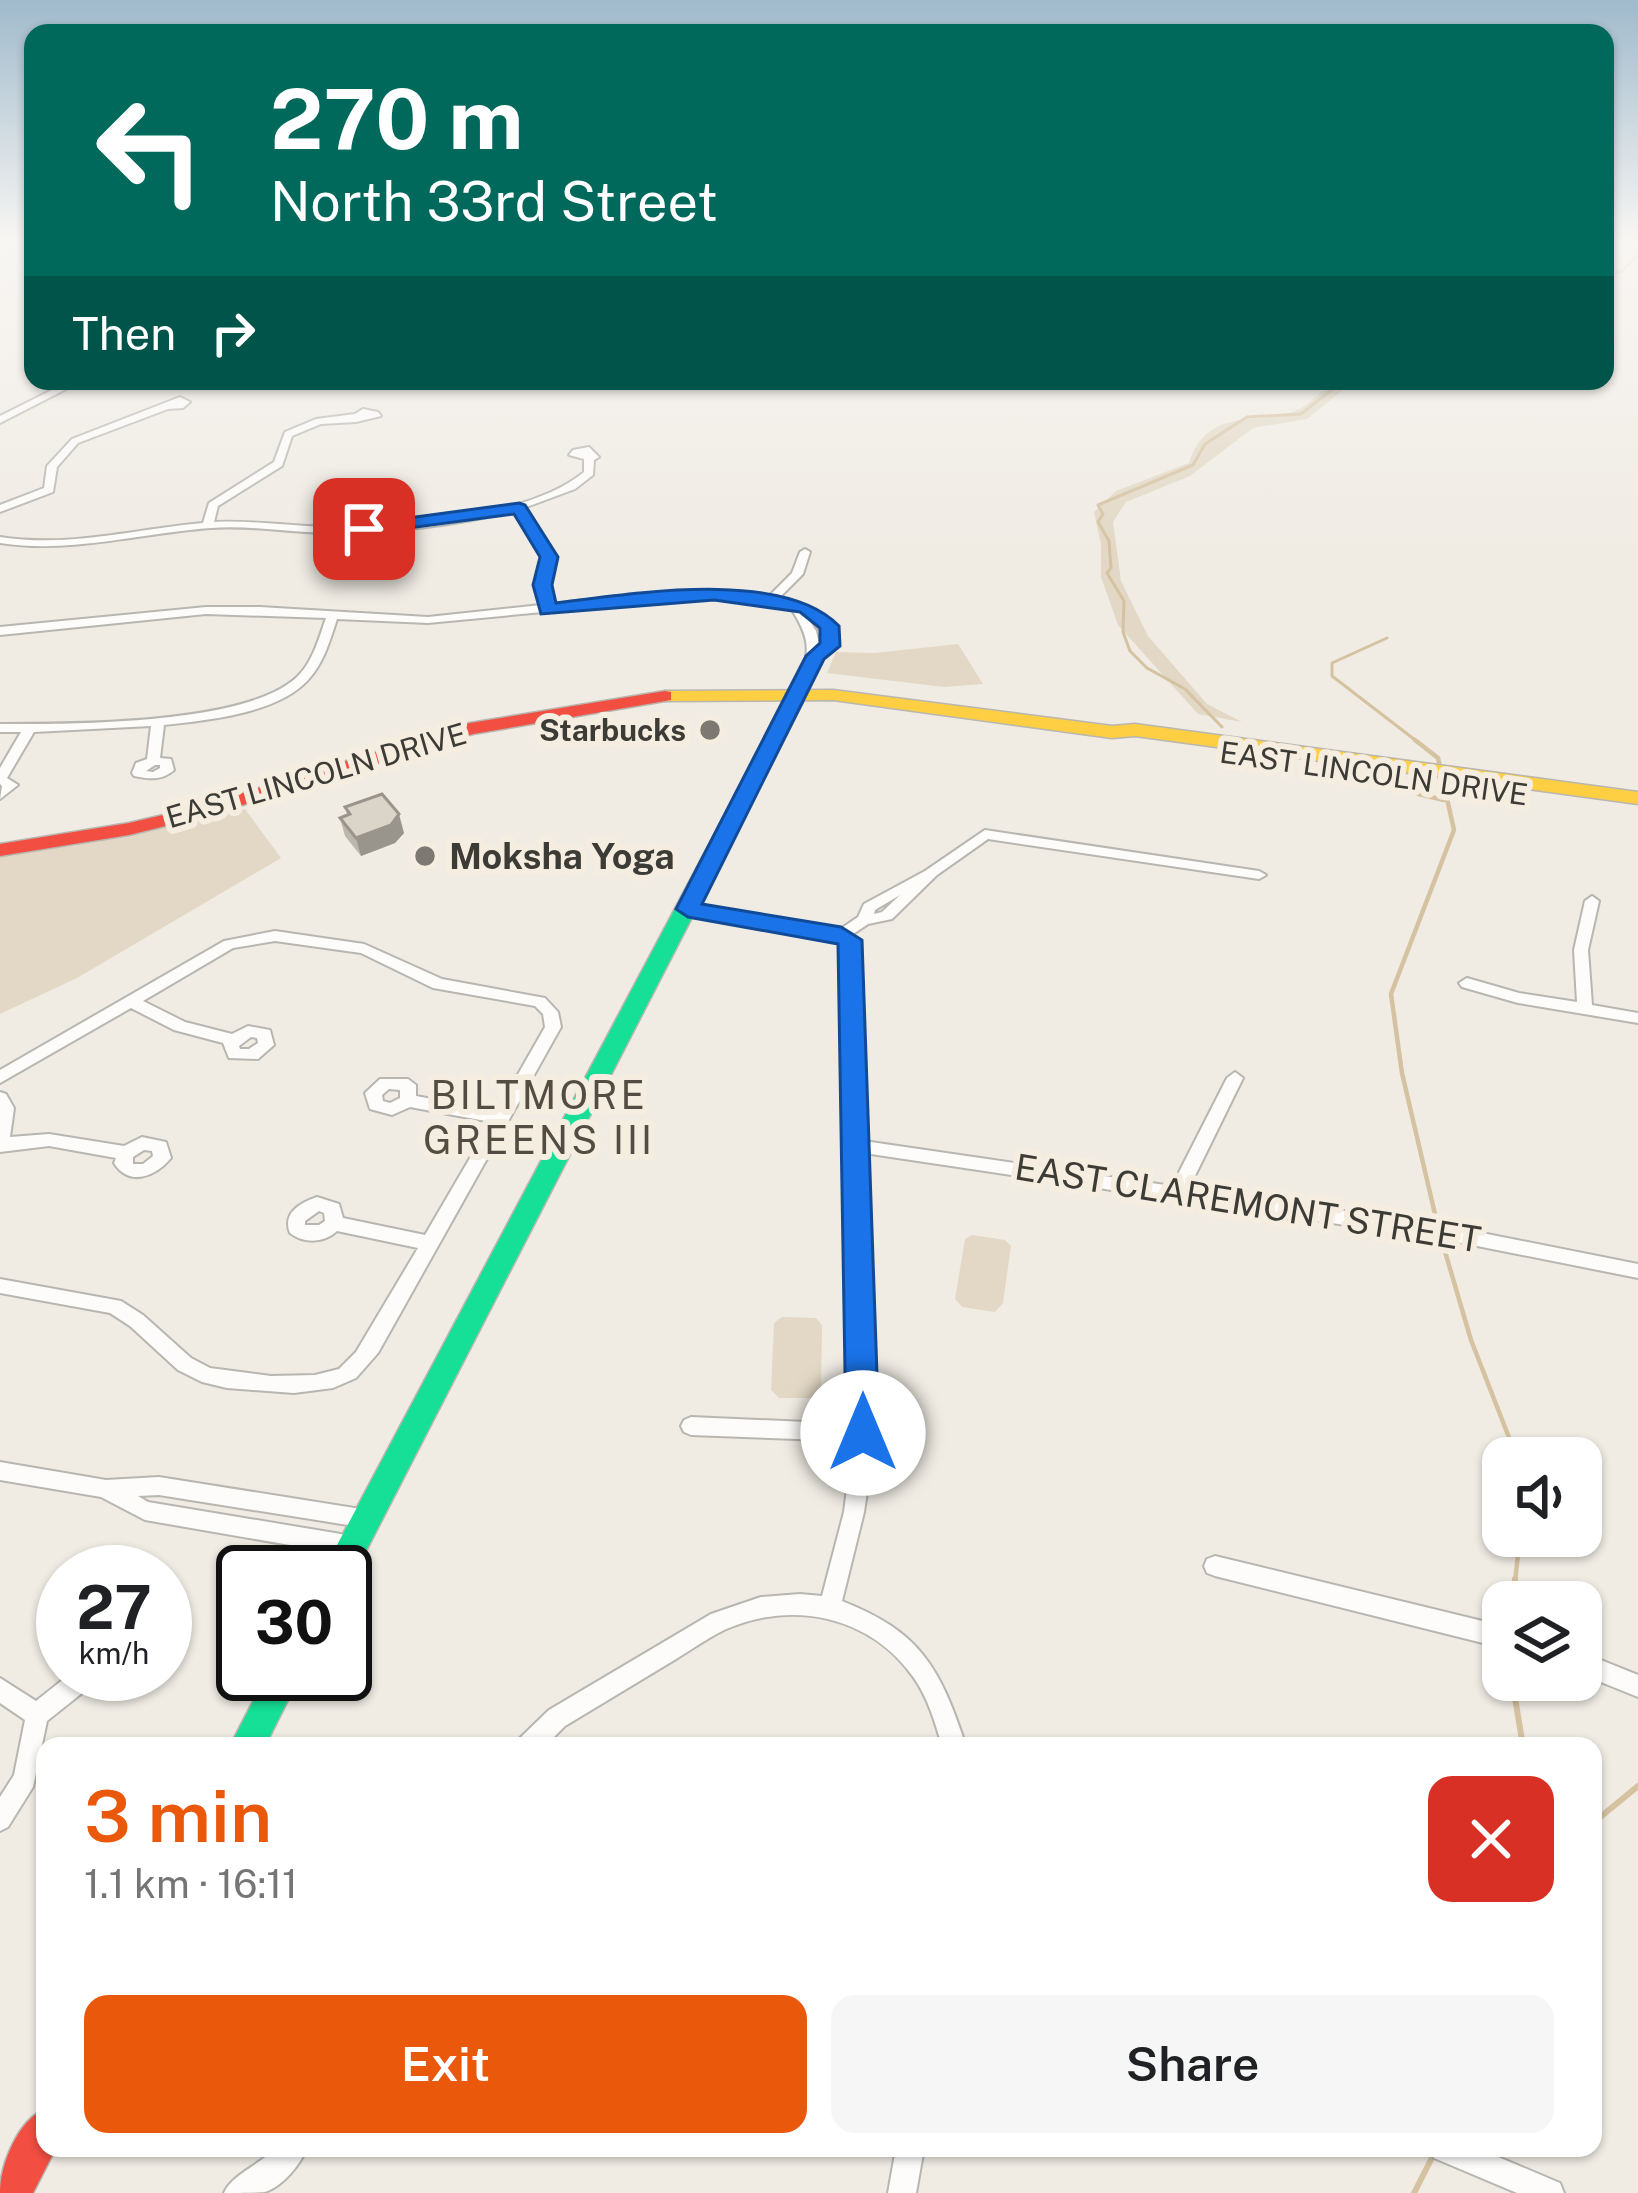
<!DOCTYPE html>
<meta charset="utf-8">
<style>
body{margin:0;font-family:"Public Sans",sans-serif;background:#f6f6f6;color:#202124;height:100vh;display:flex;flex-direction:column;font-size:45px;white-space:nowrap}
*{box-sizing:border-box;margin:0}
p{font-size:39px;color:#757577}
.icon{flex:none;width:66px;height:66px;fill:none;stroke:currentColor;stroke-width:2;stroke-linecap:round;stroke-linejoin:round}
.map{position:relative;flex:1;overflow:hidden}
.sheet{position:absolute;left:36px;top:1737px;width:1566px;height:420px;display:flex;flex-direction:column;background:#fff;border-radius:24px;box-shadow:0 3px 9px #0004}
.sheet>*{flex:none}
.banner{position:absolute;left:24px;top:24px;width:1590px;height:366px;border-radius:24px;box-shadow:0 3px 9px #0004;background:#00695c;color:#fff;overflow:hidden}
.buttons{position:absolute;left:1482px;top:1437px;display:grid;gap:24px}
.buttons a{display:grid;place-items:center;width:120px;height:120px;border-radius:24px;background:#fff;box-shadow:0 3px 9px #0004;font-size:60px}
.speed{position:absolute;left:36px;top:1545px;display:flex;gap:24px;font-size:60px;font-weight:700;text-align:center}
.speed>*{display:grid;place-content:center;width:156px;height:156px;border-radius:50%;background:#fff;box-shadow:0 3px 9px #0004;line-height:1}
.speed small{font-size:30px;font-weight:400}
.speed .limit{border:6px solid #111;border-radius:18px;background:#fff;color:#111}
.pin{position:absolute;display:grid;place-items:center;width:102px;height:102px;color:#fff;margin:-51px;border-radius:24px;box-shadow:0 6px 18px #0006}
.me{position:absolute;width:132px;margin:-66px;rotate:0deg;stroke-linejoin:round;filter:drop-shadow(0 0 9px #0008)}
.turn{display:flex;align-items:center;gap:42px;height:252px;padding:0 48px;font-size:54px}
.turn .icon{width:156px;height:156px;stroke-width:2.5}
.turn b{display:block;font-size:84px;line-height:102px}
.then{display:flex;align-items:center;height:114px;padding:0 48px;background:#0003;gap:24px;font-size:45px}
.round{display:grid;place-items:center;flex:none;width:126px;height:126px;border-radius:24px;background:#f6f6f6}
.summary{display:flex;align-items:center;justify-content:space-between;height:204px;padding:0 48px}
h1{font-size:72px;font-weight:600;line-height:90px;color:#ea580c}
.action{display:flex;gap:24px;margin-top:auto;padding:24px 48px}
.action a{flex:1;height:138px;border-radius:24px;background:#ea580c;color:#fff;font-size:48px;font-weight:600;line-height:138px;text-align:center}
.action a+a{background:#f6f6f6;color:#202124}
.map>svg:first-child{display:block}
</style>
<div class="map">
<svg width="1638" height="2193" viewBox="0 0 1638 2193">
<rect width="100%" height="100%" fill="#f0ece4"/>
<path fill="#e2d8c5" d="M1333 381H1354L1307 419 1253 428 1190 476 1126 502 1113 522 1121 581 1148 636 1207 704 1242 722 1198 714 1118 625 1101 577V544L1094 512 1116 491 1189 463C1205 414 1243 422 1285 414 1304 411 1319 393 1333 381Z
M958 644 983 684 944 687 827 673 836 652 874 653Z
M245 809 281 858 77 978 0 1014V855L73 846Z
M972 1235 1005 1240 1011 1246 1003 1303 995 1312 962 1307 955 1299 965 1239Z
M782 1317 816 1318 822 1325 821 1387 814 1398H779L771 1390 774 1323Z"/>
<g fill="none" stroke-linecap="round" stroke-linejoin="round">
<path stroke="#d5c2a1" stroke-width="3" d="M1605 275 1622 271 1638 254
M1387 638 1332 663V676L1419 743
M1222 727 1185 689 1147 668 1130 651 1123 632 1124 601 1107 573 1111 568 1109 541 1098 522 1103 514 1098 505 1193 465 1205 444 1247 417 1301 414 1343 381"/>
<path stroke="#d5c2a1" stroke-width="4.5" d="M1415 740 1438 758 1454 830 1391 994 1402 1073 1438 1227
M1367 782 1444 800
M1441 1238 1471 1340 1517 1458
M1515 1582 1520 1536"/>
<path stroke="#d5c2a1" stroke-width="6" d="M1513 1602 1515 1579
M1512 1680 1523 1746
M1593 1823 1638 1786
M1414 2193 1437 2148"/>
<defs>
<path id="street" d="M70 381H82L0 423V416Z
M180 397 190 402 183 408 168 409 78 443 57 467 53 492 0 512V505L44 488 47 466 72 439Z
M363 409 378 412 381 416 356 422 321 424 292 436 282 466 218 506 214 522C251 520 288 526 325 527 396 528 529 518 584 472V459L569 455 573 450 589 447 599 457 594 460 593 475 575 489 524 508 554 557 549 585 552 604C624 595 696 588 768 597L792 573 800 552 805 549 810 552 803 574 778 599 813 609 839 635 837 646 818 659 805 692 799 696 793 692C809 656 814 645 792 610 716 589 631 601 553 611L548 613 543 612 428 623 337 619C330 640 324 663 308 680 277 714 207 720 164 725L160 758 171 759 174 770C161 781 150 779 134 776L132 773 136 763 147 759 151 726 34 732 7 778 18 785 0 799 2 786 0 784V768L21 732H0V724C69 724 249 725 298 676 313 661 319 638 326 618L206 614 0 635V627L206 607H260L428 617 541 605 537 585 544 557 515 511C456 525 393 533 332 533 292 533 252 525 211 528 140 533 72 554 0 543V537C70 548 134 529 203 523L209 503 274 462 285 432 316 419 355 414ZM807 617 827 636 825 644 820 648 816 631ZM155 765H160V768L153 772 146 771Z
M985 830 1259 871 1266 875 1259 879 988 839 937 875 892 919 868 924 850 936 858 948 864 1141 1172 1186 1227 1078 1235 1072 1243 1078 1189 1188 1452 1227 1638 1264V1278L1452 1241 864 1153 873 1452 864 1512 842 1601C921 1632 940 1668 966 1746H942C935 1722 928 1698 914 1678 871 1616 792 1599 724 1630 708 1638 692 1649 676 1659 639 1681 602 1704 565 1726L545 1746H516L520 1738 549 1710 711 1614 761 1597 800 1594 822 1596 844 1512 853 1441 691 1435 684 1432 681 1426 684 1420 691 1417 852 1424 844 949 836 939 688 914 681 909 688 904 839 930 858 917 864 904 925 871ZM900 895 882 912 874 914 875 910Z
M1592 896 1599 901 1588 950 1592 1005 1638 1013V1023L1518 1003 1462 987 1459 983 1467 978 1519 993 1577 1002 1574 950 1585 901Z
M275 931 364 944 442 979 545 998 558 1012 561 1027 378 1353 356 1378 333 1388 294 1393 227 1388 202 1382 178 1370 130 1326 110 1313 0 1293V1279L121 1301 143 1315 191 1358 210 1368 271 1376 315 1375 339 1369 356 1352 418 1248 337 1231C324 1243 304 1244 290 1233 282 1213 300 1203 317 1197L339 1204 343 1218 425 1235 491 1122 410 1107 392 1115 370 1109 365 1093 380 1079H408L416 1085V1096L497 1111 545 1027 543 1014 535 1006 433 988 361 953 275 941 233 948 143 1001 185 1022 232 1034 248 1026 270 1030 274 1045 258 1059 229 1058 223 1043 174 1030 131 1008 0 1083V1070L224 941ZM251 1037 257 1038 258 1043 249 1049H240L239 1046ZM389 1089 400 1090V1098L390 1103 383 1101 382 1095ZM319 1211 324 1213 325 1221 319 1225H305V1221Z
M0 1092 6 1094 14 1108 10 1137 49 1134 124 1146 142 1137 166 1142 171 1158C155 1177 129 1187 114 1163L116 1158 49 1146 0 1152ZM144 1150 152 1151 153 1156 143 1164H133V1157Z
M0 1462 106 1480 159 1477 367 1510 374 1512 377 1519 374 1526 367 1528 159 1495 138 1496 148 1502 353 1536 360 1539 364 1546 360 1553 353 1556 145 1520 101 1497 0 1480Z
M1215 1556 1503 1626V1648L1215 1576 1207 1573 1204 1566 1207 1559Z
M1581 1652 1638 1675V1697L1581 1674Z
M70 1674H99L96 1682 47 1721 33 1787 8 1827 0 1831V1797L14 1775 25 1720 0 1703V1678L36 1701Z
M275 2148H307C300 2165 283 2186 265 2192 254 2193 236 2193 224 2193 231 2175 260 2165 275 2148Z
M896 2148H924L916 2193H888Z
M1430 2148H1477L1560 2183 1564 2193H1517L1434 2158Z"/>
<path id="fast" d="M799 687 808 692 350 1582 345 1584V1572H323L328 1562 790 692Z
M267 1674H301L265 1746H230Z"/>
<path id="slow" d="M833 690 1112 726 1135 724 1638 792V804L1135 736 1112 738 833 700 665 701 656 696 665 691Z"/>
<path id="jam" d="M665 691 671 692V700L473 734 210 815 129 835 0 856V844L129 823 197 807 470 723Z
M45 2109V2148H56L33 2193H0C0 2165 18 2120 45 2109Z"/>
</defs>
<use href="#street" stroke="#b8b6b0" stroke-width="4"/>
<use href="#fast" stroke="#b8b6b0" stroke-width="3"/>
<use href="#slow" stroke="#b8b6b0" stroke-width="3"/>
<use href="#jam" stroke="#b8b6b0" stroke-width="3"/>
<use href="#street" fill="#fdfcfb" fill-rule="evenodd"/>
<use href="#fast" fill="#16e098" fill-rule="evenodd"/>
<use href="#slow" fill="#ffcf43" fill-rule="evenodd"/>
<use href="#jam" fill="#f24e42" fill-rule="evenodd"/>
</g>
<path fill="#bcb7ad" d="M345 807 404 833 395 843 361 856 345 836 340 818 347 815Z"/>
<path fill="#99958d" d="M399 814 404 833 395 843 361 856 356 838Z"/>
<path fill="#dbd5c9" stroke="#99958d" stroke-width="3" d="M382 794 399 814 391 825 356 838 340 818 350 814 345 807Z"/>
<linearGradient id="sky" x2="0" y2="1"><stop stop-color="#a0bacc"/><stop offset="0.44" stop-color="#f8f6f3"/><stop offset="1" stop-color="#f8f6f3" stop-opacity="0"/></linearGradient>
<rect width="1638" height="548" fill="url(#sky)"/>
<path fill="#1a73e8" stroke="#114b97" stroke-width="3" d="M519 503 525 505 558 557 552 585 556 603C629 594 784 568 839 626L840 646 824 659 702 904 841 927 862 940 879 1433 874 1443 863 1447 851 1443 846 1433 838 944 688 917 676 909 806 656 820 643V628L800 612 714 600 541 614 533 585 540 557 514 514 364 534 356 529 364 524Z"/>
<g fill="#7c7973" stroke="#f4ede0" stroke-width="4.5">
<circle cx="710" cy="730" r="12"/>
<circle cx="425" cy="856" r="12"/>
</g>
<g text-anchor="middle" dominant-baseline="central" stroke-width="12" stroke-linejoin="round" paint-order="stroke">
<g font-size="30" font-weight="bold" fill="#3d3b36" stroke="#f4ede0" text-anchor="end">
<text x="686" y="730">Starbucks</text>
</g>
<g font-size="30" fill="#3d3b36" stroke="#f4ede0">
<text transform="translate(1374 773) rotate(8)">EAST LINCOLN DRIVE</text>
<text transform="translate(316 775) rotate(-16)">EAST LINCOLN DRIVE</text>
</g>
<g font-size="36" font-weight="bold" fill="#3d3b36" stroke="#f4ede0" text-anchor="start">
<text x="449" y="856">Moksha Yoga</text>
</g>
<g font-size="36" fill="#3d3b36" stroke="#f4ede0">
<text transform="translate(1248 1203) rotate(9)">EAST CLAREMONT STREET</text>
</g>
<g font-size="39" letter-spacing="3" fill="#524c42" stroke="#f4ede0">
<text x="539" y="1095">BILTMORE<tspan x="539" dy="45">GREENS III</tspan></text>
</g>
</g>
</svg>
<div class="buttons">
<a><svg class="icon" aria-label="sound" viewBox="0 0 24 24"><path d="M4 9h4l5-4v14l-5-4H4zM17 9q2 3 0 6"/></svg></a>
<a><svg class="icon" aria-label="layers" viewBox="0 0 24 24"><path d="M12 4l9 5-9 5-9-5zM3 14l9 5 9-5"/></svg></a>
</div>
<div class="speed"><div>27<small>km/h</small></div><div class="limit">30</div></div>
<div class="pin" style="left:364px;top:529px;background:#d93025"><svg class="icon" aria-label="arrive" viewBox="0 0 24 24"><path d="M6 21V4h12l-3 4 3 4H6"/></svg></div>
<svg class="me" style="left:863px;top:1433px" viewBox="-20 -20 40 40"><circle r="19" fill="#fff"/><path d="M0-13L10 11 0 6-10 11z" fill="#1a73e8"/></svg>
<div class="banner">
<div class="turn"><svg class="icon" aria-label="left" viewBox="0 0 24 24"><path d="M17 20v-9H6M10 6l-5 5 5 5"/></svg><div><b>270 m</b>North 33rd Street</div></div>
<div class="then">Then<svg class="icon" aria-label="right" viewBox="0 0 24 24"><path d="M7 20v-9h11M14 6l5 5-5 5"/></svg></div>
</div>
<section class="sheet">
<div class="summary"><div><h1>3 min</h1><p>1.1 km · 16:11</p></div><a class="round" style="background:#d93025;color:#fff"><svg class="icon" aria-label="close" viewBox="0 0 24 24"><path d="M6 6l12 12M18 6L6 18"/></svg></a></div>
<div class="action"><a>Exit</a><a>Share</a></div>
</section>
</div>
